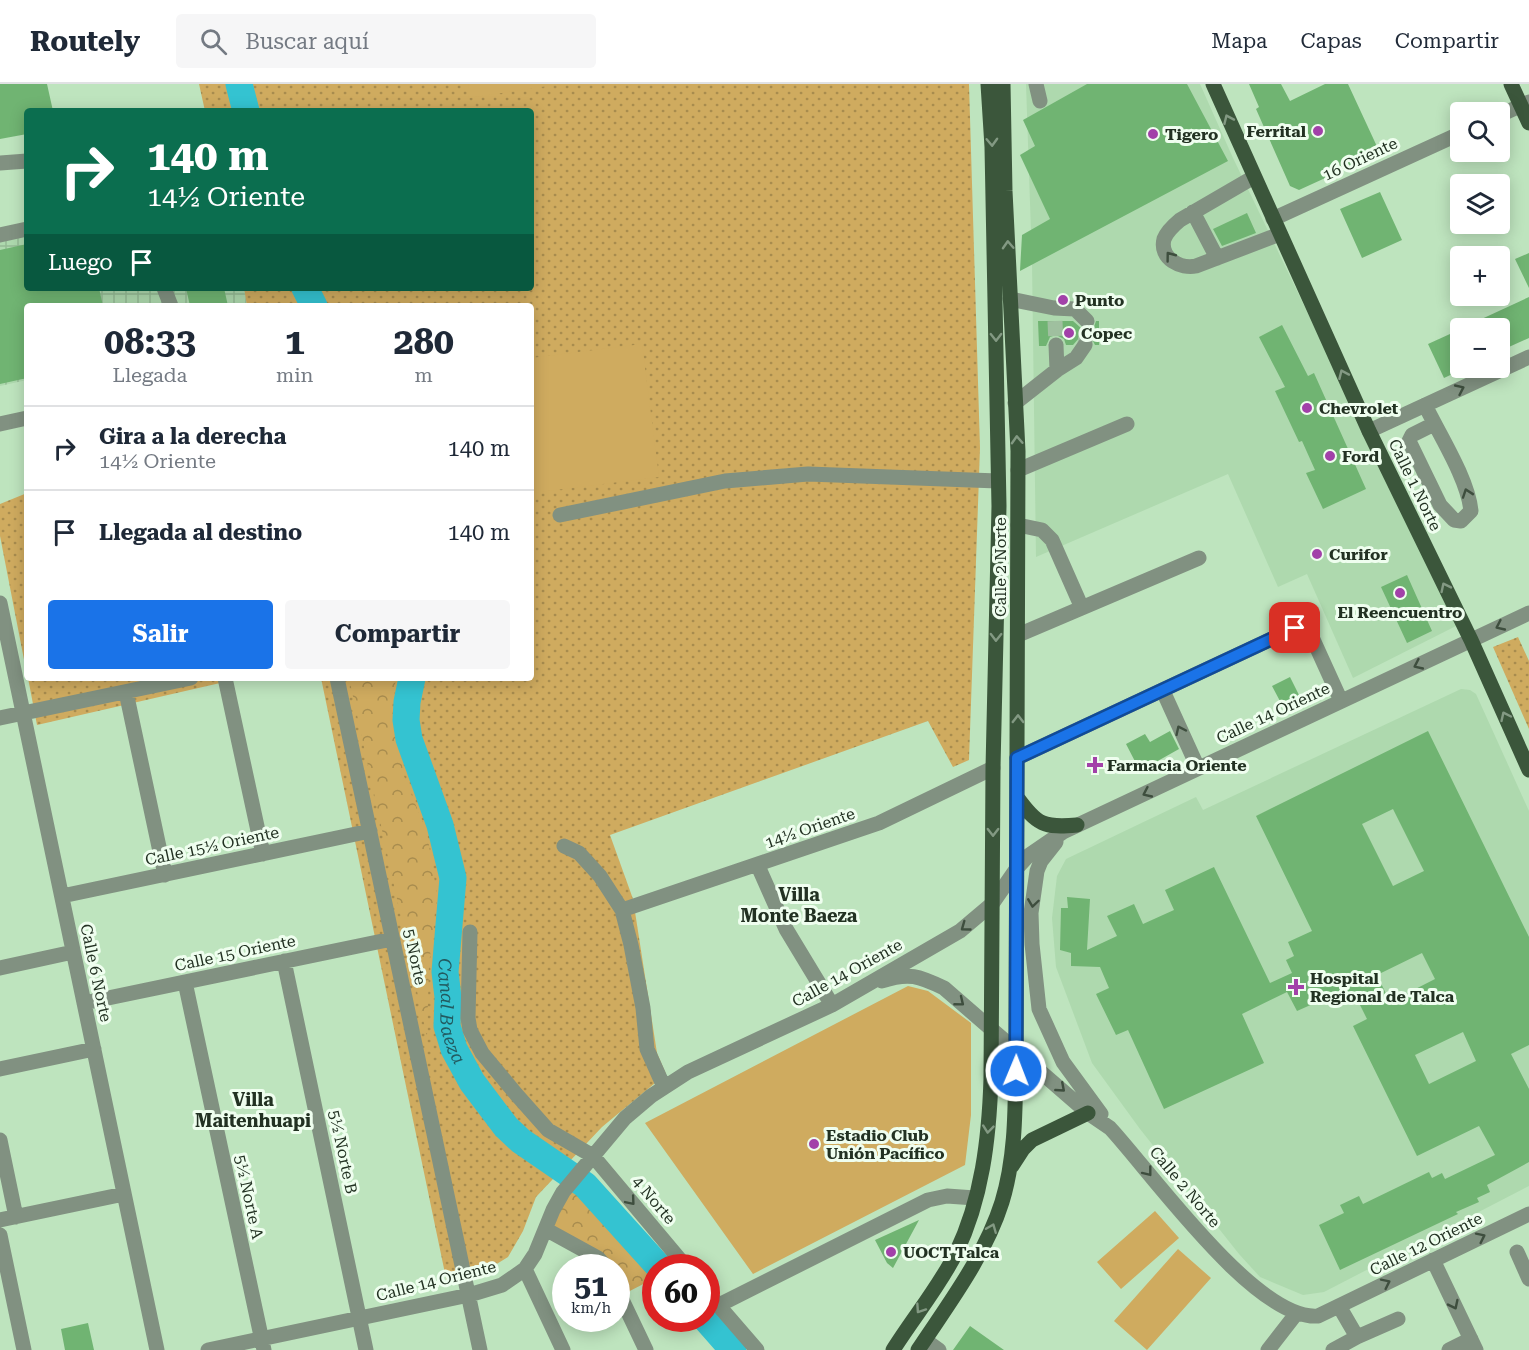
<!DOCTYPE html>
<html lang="es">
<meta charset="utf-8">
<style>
body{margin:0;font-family:"Roboto Serif",serif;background:#f6f6f7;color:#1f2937;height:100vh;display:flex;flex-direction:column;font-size:22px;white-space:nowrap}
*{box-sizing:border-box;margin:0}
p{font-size:20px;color:#747a83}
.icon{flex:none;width:33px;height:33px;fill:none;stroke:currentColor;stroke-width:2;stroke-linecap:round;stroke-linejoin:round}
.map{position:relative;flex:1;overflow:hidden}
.side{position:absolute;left:24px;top:219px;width:510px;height:378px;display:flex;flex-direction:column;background:#fff;border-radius:6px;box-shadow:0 3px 15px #0003}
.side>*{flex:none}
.guide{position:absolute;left:24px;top:24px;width:510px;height:183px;border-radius:6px;box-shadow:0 3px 15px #0003;background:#0b6e4f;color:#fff;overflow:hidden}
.tools{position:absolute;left:1450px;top:18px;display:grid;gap:12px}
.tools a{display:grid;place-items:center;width:60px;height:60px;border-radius:6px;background:#fff;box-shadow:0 3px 15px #0003;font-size:30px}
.speed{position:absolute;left:552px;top:1170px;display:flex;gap:12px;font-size:30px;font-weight:700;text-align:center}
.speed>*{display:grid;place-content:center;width:78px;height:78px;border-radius:50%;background:#fff;box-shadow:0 3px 15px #0003;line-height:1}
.speed small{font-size:15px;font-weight:400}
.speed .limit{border:9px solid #d22;background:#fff;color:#111}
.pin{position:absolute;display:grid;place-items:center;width:51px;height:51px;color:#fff;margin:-26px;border-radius:12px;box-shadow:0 3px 9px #0006}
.me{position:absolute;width:66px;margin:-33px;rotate:1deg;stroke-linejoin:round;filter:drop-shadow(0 0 4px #0008)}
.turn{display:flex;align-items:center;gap:21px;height:126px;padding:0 24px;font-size:27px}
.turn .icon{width:78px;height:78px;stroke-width:2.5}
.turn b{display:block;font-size:42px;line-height:51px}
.then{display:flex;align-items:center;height:57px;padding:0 24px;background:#0003;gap:12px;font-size:22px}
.eta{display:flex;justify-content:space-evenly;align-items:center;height:102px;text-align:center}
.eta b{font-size:36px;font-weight:700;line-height:42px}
.primary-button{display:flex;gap:12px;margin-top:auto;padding:12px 24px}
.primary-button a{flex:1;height:69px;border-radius:6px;background:#1a73e8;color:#fff;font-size:24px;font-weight:700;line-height:69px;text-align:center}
.primary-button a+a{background:#f6f6f7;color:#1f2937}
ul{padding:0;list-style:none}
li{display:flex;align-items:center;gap:18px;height:84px;padding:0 24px;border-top:2px solid #e0e1e3}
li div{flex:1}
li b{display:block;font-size:22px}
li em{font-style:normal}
header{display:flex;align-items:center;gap:36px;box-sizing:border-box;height:84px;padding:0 30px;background:#fff;border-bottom:2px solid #e0e1e3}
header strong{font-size:28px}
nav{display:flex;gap:33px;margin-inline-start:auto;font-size:21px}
.search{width:420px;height:54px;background:#f6f6f7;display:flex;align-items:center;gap:15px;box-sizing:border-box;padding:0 21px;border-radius:6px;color:#747a83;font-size:22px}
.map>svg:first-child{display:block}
</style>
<header>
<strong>Routely</strong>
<div class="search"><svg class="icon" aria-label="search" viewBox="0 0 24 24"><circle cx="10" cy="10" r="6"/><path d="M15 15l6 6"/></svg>Buscar aquí</div>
<nav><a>Mapa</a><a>Capas</a><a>Compartir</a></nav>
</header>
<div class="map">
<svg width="1529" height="1266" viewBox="0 0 1529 1266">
<defs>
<pattern id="industrial-grid" width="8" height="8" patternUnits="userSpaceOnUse" patternTransform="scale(1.5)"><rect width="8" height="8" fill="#aed9ae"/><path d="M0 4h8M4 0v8" fill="none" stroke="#95bb95"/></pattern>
<pattern id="grass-dots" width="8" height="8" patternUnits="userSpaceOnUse" patternTransform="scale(1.5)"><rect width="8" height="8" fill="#cfab5f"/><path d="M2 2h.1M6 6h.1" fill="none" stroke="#a88c4e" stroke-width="1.8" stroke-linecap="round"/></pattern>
<pattern id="forest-crowns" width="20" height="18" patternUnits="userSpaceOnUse" patternTransform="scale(1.5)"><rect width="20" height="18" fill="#cfab5f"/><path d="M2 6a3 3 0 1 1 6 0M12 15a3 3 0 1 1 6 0" fill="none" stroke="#a88c4e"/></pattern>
</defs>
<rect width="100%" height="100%" fill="#bee4be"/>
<path fill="#aed9ae" d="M1026 0H1200L1233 74 1458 541 1353 594 1307 490 1278 503 1228 390 1036 473 1032 178Z
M1461 605 1470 606 1476 610 1529 727V1102L1324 1208 1303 1211 1260 1193 1239 1170 1140 1045 1092 979 1056 883 1052 834 1057 792 1066 775 1196 713 1203 726Z"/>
<path fill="url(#industrial-grid)" d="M27 149V204H244L247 222H27V296L0 302V155Z"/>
<path fill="url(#grass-dots)" d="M199 0H969L980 364 969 676 953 683 928 637 610 751 633 815 657 969 666 990 602 1043 536 1113 523 1147 508 1173 482 1189 447 1199 321 594H531V222H247L244 204H531V27H205Z
M27 409V591L0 452V420Z
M1518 553 1529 577V645L1493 563Z
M28 594H242L37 641Z"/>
<path fill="url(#forest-crowns)" d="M349 594H396L392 625 404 692 427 749 437 811 429 881 427 953Z
M572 1103 610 1141 655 1194 624 1210 617 1195 616 1184 611 1183 553 1145 557 1129Z"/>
<path fill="#cfab5f" d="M468 0H561L469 14Z
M642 260 659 393 531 409V274Z
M908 902 928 907 971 939V1031L965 1081 753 1190 645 1039Z
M1155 1127 1179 1154 1121 1205 1097 1178Z
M1178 1165 1211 1194 1147 1266 1114 1237Z"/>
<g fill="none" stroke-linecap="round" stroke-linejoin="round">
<g stroke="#34c3d1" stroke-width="27">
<path d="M239 0 246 27"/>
<path d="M305 204 314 222"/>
<path id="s1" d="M412 594 407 618 406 636 409 655 440 741 453 794 445 888 448 913 447 942 454 965 472 998 506 1043 521 1057 585 1101 660 1184"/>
<path d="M705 1234 733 1266"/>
</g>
</g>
<path fill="#70b472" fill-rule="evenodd" d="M0 0H47L53 27H27V50L0 55Z
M1087 0H1187L1228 77 1020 187 1022 151 1050 135 1020 71 1035 62 1023 36Z
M1249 0H1281L1290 17 1325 0H1348L1380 69 1299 106 1290 102 1256 25 1259 23Z
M1380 108 1402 156 1362 174 1340 125Z
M1247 129 1256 149 1222 162 1213 145Z
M27 160V204H99L103 222H27V294L0 300V166Z
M1529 169V204L1515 175Z
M186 204H224L228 222H190Z
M1529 213V254L1500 267V244H1462Z
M1038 237H1073L1081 244 1089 246 1094 243 1096 237H1099V261H1095L1091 253 1085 251 1080 253 1073 261H1066L1064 255 1056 251 1050 253 1046 262H1039Z
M1282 241 1308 292 1314 289 1366 405 1323 425 1306 389 1315 386 1302 357 1299 358 1275 307 1285 303 1259 253Z
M1461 245V286L1444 294 1428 260Z
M1407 491 1432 547 1407 559 1381 503Z
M1290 593 1299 611 1281 619 1272 602Z
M1170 647 1179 665 1140 687 1126 660 1145 650 1150 658Z
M1428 647 1529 853V961L1511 970 1529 1005V1078L1487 1101 1490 1108 1477 1114 1479 1118 1456 1128 1458 1130 1340 1186 1319 1141 1344 1129 1340 1121 1359 1112 1363 1120 1429 1088 1432 1094 1442 1089 1445 1095 1495 1071 1479 1042 1417 1072 1353 942 1367 935 1353 907 1344 911 1342 907 1297 927 1287 908 1242 930 1264 979 1164 1025 1128 946 1116 951 1096 910 1109 904 1100 883 1071 882V869L1060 866 1061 824H1068L1067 813 1090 815 1087 866 1117 852 1107 832 1134 820 1143 840 1174 826 1165 806 1214 783 1270 899 1292 889 1286 876 1294 872 1288 858 1312 847 1256 732ZM1393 725 1424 787 1393 802 1362 740ZM1422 869 1435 895 1390 918 1377 891ZM1463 948 1476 977 1429 1000 1415 971Z
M919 1136 893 1184 887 1179 875 1156Z
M88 1239 94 1266H65L61 1245Z
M970 1242 1004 1266H953Z"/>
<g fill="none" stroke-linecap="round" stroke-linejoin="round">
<path stroke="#9fc09f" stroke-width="15" stroke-dasharray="15 8" stroke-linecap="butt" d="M1055 237 1056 261
M1085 261 1087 237"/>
<path stroke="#819181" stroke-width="15" d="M1036 0 1040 17
M1500 31 1529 18
M0 79 27 77
M1254 93 1180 136C1174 141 1167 147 1164 155 1159 175 1181 185 1196 182L1280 150
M1193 128 1217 174
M1273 135 1461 49
M0 151 27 145
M164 204 171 222
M1010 215 1054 224 1075 225 1087 237
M1056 261 1057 286
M1015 319 1057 286 1076 274 1085 261
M1425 321C1439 350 1468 395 1471 427L1461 437 1454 436 1440 421 1409 357 1412 351 1434 340
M0 340 27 334
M1369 347 1529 273
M1018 386 1127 340
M560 431 725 397 808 390 998 397
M1018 441 1042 446 1052 456 1082 524
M0 519 157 1266
M1018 551 1199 474
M225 594 263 770
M337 594 480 1266
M1163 607 1198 684
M126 608 165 791
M0 634 191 594
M1017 674 1295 544 1304 545 1311 551 1341 617
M1056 758 1041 777 1037 787 1031 829 1032 860 1039 925 1063 978 1101 1030
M564 762 579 769 600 792 622 826 631 861 643 924 647 965 664 1003
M758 782 786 845 832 921
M62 812 370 747
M622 826 879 739 993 684
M470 848 468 934 470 946 482 969 516 1010 548 1046 593 1072 687 1184
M284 877 366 1266
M0 884 73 868
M882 897C909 888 919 892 944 904L1088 1029 1110 1044C1151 1088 1256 1237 1318 1232L1529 1130
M185 898 264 1266
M84 919 392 855
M0 985 94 965
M0 1056 16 1133
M0 1136 124 1110
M547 1146 598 1174 607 1184
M0 1151 24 1266
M1517 1168 1529 1195
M1433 1176 1476 1266
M525 1185 563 1266
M616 1203 646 1266
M706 1207 757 1266
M719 1221 928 1116 947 1112 975 1114
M1357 1253 1398 1235
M925 1256 939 1266
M208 1266 469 1211 502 1201 525 1185 535 1170 553 1126 563 1108 625 1034 651 1012 688 988 832 921 960 847 992 820 1017 784 1028 772 1063 748 1529 529
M1268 1266 1296 1230
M1333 1266 1357 1253 1339 1222
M1449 1266 1471 1255"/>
<path stroke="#3b563b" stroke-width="15" d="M1213 0 1369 347 1471 556 1529 686
M1511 0 1529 39
M1017 713C1037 741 1044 744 1077 741
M1012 1082 1023 1065 1032 1056 1088 1029
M893 1266C913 1234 939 1203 956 1169 982 1115 989 1055 991 995L993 684 999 422 992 63 988 0
M918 1266C949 1219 985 1172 1002 1118 1017 1069 1015 1016 1016 966L1018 367 1005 107 1003 0"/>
</g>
<defs><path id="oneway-chevron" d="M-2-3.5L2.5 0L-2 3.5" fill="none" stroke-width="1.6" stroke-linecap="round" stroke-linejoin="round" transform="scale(1.5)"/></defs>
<g stroke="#839983">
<use href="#oneway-chevron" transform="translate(1228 35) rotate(-114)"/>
<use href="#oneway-chevron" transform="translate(992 58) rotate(88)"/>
<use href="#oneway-chevron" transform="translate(1008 161) rotate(-93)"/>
<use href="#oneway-chevron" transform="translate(996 253) rotate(89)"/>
<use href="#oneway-chevron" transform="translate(1343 290) rotate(-114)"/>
<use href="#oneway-chevron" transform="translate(1017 356) rotate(-93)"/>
<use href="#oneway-chevron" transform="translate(1445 503) rotate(-116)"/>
<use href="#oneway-chevron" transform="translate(996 553) rotate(91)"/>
<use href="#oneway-chevron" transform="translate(1505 632) rotate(-115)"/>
<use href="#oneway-chevron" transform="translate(1018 635) rotate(-90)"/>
<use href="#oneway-chevron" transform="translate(993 748) rotate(90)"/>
<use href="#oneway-chevron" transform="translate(988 1045) rotate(96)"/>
<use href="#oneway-chevron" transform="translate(992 1144) rotate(-68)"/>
<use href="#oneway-chevron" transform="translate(920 1225) rotate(124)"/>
</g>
<g stroke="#3e4e3e">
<use href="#oneway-chevron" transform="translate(1170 172) rotate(-127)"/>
<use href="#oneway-chevron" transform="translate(1460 305) rotate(-25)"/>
<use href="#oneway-chevron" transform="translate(1467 409) rotate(-109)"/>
<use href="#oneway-chevron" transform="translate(1500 542) rotate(155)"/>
<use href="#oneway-chevron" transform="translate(1418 581) rotate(155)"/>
<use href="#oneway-chevron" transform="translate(1180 646) rotate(-115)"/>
<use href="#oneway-chevron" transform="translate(1147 709) rotate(155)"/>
<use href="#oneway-chevron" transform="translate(1033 819) rotate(98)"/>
<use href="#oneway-chevron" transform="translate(965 843) rotate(144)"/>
<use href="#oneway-chevron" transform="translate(960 918) rotate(39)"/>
<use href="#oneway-chevron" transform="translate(1061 1004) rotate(41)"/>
<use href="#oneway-chevron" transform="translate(1148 1088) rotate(52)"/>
<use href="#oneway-chevron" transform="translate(631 1117) rotate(50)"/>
<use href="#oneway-chevron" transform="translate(1481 1153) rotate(-26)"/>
<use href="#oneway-chevron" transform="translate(1386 1199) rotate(-26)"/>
<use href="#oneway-chevron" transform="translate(1454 1221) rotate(64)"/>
</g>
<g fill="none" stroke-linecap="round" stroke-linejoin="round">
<defs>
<path id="route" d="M1016 987 1017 674 1295 544"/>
</defs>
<use href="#route" stroke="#114b97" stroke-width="15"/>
<use href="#route" stroke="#1a73e8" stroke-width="10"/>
</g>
<g fill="#a241a9" stroke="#effeef" stroke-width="2">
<circle cx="1318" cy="47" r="6"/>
<circle cx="1153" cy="50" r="6"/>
<circle cx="1063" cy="216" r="6"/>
<circle cx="1069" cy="249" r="6"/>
<circle cx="1307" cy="324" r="6"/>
<circle cx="1330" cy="372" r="6"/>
<circle cx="1317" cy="470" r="6"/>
<circle cx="1400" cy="509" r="6"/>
<path d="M1092 672h6v6h6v6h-6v6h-6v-6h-6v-6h6z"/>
<path d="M1293 894h6v6h6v6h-6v6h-6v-6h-6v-6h6z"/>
<circle cx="814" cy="1060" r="6"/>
<circle cx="891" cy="1168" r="6"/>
</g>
<g text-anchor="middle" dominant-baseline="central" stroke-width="6" stroke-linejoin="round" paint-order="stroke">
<g font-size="16" font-weight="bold" fill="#223122" stroke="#effeef" text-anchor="start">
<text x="1306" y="47" text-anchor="end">Ferrital</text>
<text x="1165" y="50">Tigero</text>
<text x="1075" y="216">Punto</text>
<text x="1081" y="249">Copec</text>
<text x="1319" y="324">Chevrolet</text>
<text x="1342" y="372">Ford</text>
<text x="1329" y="470">Curifor</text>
<text x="1400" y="528" text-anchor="middle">El Reencuentro</text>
<text x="1107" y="681">Farmacia Oriente</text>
<text x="1310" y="894">Hospital<tspan x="1310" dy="18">Regional de Talca</tspan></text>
<text x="826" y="1051">Estadio Club<tspan x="826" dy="18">Unión Pacífico</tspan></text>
<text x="903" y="1168">UOCT Talca</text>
</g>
<g font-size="16" fill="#223122" stroke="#effeef">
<text transform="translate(1360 75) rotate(-25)">16 Oriente</text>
<text transform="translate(1415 401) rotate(64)">Calle 1 Norte</text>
<text transform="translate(1000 483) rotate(-90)">Calle 2 Norte</text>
<text transform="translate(1273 629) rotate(-25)">Calle 14 Oriente</text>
<text transform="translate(810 744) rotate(-19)">14½ Oriente</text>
<text transform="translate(212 762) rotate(-12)">Calle 15½ Oriente</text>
<text transform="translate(235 869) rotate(-12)">Calle 15 Oriente</text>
<text transform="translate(415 873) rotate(78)">5 Norte</text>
<text transform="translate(96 889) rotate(78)">Calle 6 Norte</text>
<text transform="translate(847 889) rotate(-29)">Calle 14 Oriente</text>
<text transform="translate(343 1068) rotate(78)">5½ Norte B</text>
<text transform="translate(1185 1103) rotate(50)">Calle 2 Norte</text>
<text transform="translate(249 1113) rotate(78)">5½ Norte A</text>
<text transform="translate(654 1116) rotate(50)">4 Norte</text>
<text transform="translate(1426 1160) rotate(-26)">Calle 12 Oriente</text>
<text transform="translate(436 1197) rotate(-14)">Calle 14 Oriente</text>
</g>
<g font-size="18" font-weight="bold" fill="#223122" stroke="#effeef">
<text x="799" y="810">Villa<tspan x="799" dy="21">Monte Baeza</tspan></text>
<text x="253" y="1015">Villa<tspan x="253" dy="21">Maitenhuapi</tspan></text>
</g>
<g font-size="18" font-style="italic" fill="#225a60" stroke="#effeef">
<text stroke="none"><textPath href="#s1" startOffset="342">Canal Baeza</textPath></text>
</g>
</g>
</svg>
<div class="tools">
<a><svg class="icon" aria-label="search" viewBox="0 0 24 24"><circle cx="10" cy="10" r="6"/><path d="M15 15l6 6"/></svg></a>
<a><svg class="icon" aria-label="layers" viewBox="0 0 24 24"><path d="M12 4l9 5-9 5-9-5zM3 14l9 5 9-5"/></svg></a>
<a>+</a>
<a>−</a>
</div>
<div class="speed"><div>51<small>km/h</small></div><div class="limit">60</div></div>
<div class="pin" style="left:1295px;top:544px;background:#d93025"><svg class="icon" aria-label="arrive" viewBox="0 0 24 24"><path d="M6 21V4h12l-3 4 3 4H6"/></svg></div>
<svg class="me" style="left:1016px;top:987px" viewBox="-20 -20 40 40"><circle r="17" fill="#1a73e8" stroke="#fff" stroke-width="3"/><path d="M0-11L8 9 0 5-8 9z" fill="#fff"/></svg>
<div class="guide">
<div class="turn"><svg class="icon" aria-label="right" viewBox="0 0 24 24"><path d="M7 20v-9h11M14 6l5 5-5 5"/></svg><div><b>140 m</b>14½ Oriente</div></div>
<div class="then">Luego<svg class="icon" aria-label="arrive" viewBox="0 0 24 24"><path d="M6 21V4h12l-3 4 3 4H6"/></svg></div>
</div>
<section class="side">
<div class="eta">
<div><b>08:33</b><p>Llegada</p></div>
<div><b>1</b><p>min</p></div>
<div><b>280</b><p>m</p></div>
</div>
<ul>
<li><svg class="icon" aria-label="right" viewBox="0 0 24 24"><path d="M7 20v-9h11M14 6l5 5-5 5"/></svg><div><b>Gira a la derecha</b><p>14½ Oriente</p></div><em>140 m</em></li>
<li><svg class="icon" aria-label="arrive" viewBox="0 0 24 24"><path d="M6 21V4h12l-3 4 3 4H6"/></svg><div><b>Llegada al destino</b></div><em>140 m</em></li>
</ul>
<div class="primary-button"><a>Salir</a><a>Compartir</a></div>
</section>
</div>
